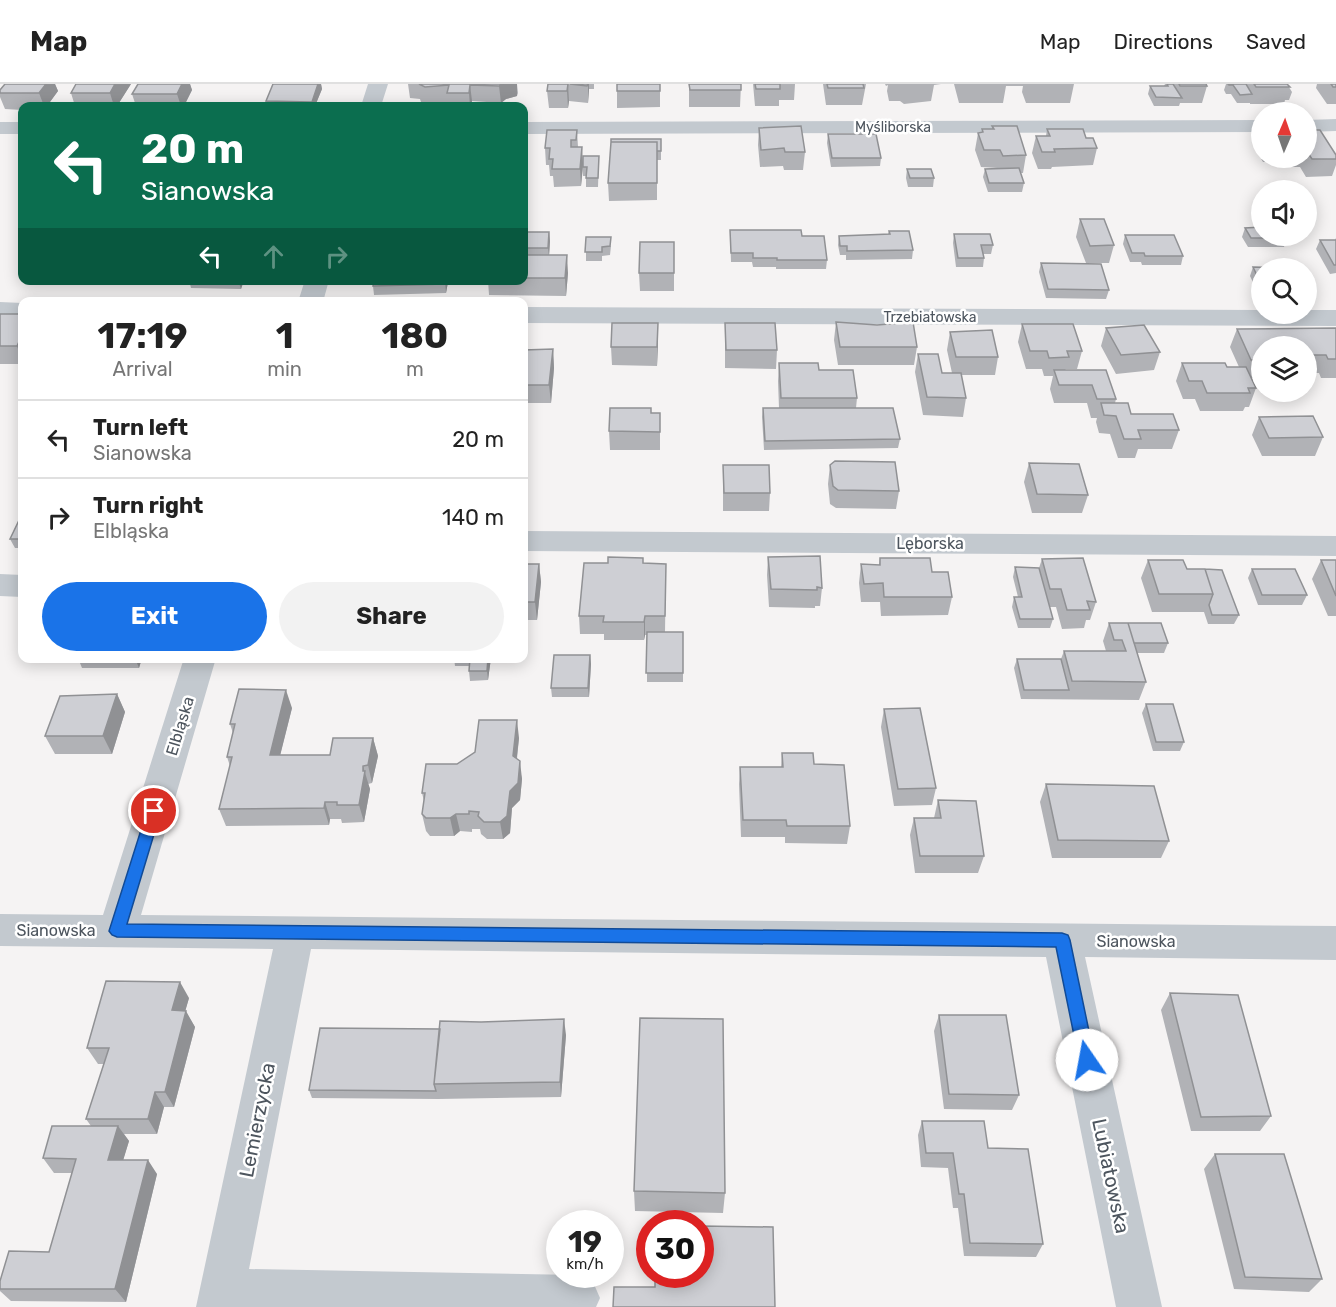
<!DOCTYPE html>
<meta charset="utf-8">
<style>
body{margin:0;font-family:Rubik,sans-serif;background:#f2f2f2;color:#222;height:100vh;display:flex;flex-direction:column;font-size:22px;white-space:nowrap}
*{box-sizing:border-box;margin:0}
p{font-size:20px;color:#767676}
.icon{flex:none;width:33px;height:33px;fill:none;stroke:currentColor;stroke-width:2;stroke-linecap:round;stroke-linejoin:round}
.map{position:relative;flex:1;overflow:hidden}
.side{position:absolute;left:18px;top:213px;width:510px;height:366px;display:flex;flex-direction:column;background:#fff;border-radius:12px;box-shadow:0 3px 15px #0003}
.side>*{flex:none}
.guide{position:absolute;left:18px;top:18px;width:510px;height:183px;border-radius:12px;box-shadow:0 3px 15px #0003;background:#0b6e4f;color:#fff;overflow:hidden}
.needle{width:39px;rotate:2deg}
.fabs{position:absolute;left:1251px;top:18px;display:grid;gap:12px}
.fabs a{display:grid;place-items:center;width:66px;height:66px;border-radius:50%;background:#fff;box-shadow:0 3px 15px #0003;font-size:30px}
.speed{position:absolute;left:546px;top:1126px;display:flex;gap:12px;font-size:30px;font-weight:700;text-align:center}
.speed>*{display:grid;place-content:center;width:78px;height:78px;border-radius:50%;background:#fff;box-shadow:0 3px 15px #0003;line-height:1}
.speed small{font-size:15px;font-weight:400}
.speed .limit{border:9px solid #d22;background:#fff;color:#111}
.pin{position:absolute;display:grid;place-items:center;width:51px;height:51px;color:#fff;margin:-26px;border:3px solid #fff;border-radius:50%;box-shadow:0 2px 6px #0007}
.me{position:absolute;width:66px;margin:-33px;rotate:348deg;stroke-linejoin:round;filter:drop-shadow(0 0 4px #0008)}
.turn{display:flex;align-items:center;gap:21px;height:126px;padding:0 24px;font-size:27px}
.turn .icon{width:78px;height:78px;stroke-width:2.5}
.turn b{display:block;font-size:42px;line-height:51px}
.lanes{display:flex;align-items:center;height:57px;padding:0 24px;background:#0003;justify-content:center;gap:30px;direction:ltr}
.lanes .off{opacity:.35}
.eta{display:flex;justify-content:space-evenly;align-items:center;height:102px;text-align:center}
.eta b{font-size:36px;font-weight:700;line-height:42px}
.action{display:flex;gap:12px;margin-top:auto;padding:12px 24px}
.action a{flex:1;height:69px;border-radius:36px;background:#1a73e8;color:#fff;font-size:24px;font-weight:700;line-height:69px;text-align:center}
.action a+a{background:#f2f2f2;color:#222}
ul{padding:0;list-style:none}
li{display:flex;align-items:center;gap:18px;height:78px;padding:0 24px;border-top:2px solid #e0e0e0}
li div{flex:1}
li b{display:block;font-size:22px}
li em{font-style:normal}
header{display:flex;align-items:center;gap:36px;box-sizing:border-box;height:84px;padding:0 30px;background:#fff;border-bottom:2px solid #e0e0e0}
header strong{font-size:28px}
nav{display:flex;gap:33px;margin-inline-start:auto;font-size:21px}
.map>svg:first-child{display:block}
</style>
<header>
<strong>Map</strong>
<nav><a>Map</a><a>Directions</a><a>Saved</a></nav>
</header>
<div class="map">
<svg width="1336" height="1223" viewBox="0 0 1336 1223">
<rect width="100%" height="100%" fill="#f5f3f3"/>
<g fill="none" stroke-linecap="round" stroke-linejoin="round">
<path fill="#c3c9cf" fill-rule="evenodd" d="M368 0H388L381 22H361Z
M1336 35V47L1306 48V36Z
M1262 36V48L524 50V38Z
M0 38H22V50H0Z
M305 196H329L323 218H298Z
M0 218 22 219V233L0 234Z
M524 223 1262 226V230H1306V226H1336V242L524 239Z
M524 447 1336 452V472L524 467Z
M0 490 22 491V513L0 512Z
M184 574H216L141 831 1336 842V876L1085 873 1162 1223H1116L1046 873 311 865 249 1185 577 1191 593 1198 600 1214 596 1223H196L273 865 0 862V830L103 831Z"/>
</g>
<path fill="#b1b2b6" d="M5 0H55L58 7 47 22H22V26L5 25 0 13V6Z
M76 0H131L117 22H75L71 9Z
M138 0H190L192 6 184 22H136L132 10Z
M273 0H321L322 5 315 22H267L266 17Z
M408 0H517L518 9 517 12 506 15 501 19 472 17 471 22H448V18L427 19 421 18 420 15 410 14Z
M548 0H594V5H589L588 19 569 17 568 24H549L547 7Z
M617 0H660V23L617 24Z
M689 0H741L740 23H689Z
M753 0H795L794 16H779V22H755Z
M823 0H866L862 21H826Z
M885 0H941L934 1 931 17 904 20 900 17H889L887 7 888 1 886 2Z
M954 0H1074L1070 19H1026L1022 8 1023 2H1006L1003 19H959Z
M1165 0H1206L1207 2 1202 19H1180L1179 22H1154L1148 10 1150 2H1164Z
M1226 0H1287L1292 8 1289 16H1285L1284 20H1250V19H1237L1231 10H1226L1224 6Z
M1317 0H1336V20H1327L1316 4Z
M992 42 1026 71 1023 89H1020L1024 99 1022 108H988L983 93 985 85 997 84 981 83 975 66 978 49H982V45H992Z
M759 44 805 68 803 86H784L783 82 760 83 758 61Z
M1047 45 1086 54 1097 64 1093 81 1052 83 1051 85H1038L1032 69 1036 52H1046Z
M577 46 578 63 583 79 599 72 598 103H586V92H583V84L581 102 554 103 553 92H550L549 81H546L545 64Z
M1306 46 1336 71V81L1332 92 1306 93 1300 83H1282L1279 78H1263L1256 66 1262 49V74H1306Z
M828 50 881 74 880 82 831 83 827 59Z
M661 55V76H657V116L609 117 608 99Z
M907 85 934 94 933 103H908L906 94Z
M1080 135 1114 161 1109 179H1086L1076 153Z
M1245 144 1287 154 1284 163H1248L1242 153Z
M730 146 802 152 827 176 826 185H776V183H753L752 178H731Z
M889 147 913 166 912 175 846 176V171H840L838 161 839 152 888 150Z
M524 148H549L550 157 549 171 568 189 566 212 489 211 488 196H524Z
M954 150 993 161 991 170H983L984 174 983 183H956L953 159Z
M1125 151 1183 172 1181 181H1142L1141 178H1130L1123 160Z
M586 153 611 162 610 171 602 172V177H586Z
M1336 154V189L1330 190 1316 165 1320 156H1335Z
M674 158V207H640L639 189Z
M1041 179 1109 206 1106 215 1046 214 1039 188Z
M1253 183 1262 184V217L1250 192Z
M34 196H97V198L35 199Z
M189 196H244L241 205 191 204Z
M374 196H457V198H448L446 209 374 211 373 202Z
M1306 209H1314L1311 218H1306Z
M0 230H22V280H0Z
M836 238 917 263 914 281H838L834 256Z
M725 239 777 266 776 285 725 284Z
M1022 240 1082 267 1077 285H1066L1065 286H1106L1116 315 1115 319 1131 330 1179 346 1172 365H1138L1135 374H1118L1110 350 1099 349 1096 338 1097 334H1091L1087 319H1054L1050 305 1053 292H1044L1042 285H1026L1018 258Z
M1106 244 1160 268 1154 286 1116 290 1101 262Z
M1336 244V294H1321L1319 289H1306V262H1262V294H1251L1256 304 1249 323H1245L1243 327H1200L1195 315H1183L1176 297 1182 279 1227 283H1239L1230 263 1237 245Z
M950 248 998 273 995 291H961L966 314 963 333 923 331 915 288 918 270 942 289H952L947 266Z
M658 257 657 282 612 281 611 263Z
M553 265 554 284 551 319H524V266Z
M779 279 819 286 857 314 856 324 900 355 898 364 764 366 762 333 763 324H779L778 297Z
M660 329V366H610L609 347Z
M1259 333 1323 353 1315 372H1262L1252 351Z
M1029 379 1088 411 1082 429H1032L1024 398Z
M723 381 770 409 769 427H723Z
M830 381 899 407 896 425 836 424 830 420 828 400Z
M22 430V464H15L10 455Z
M768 473 822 504 820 522H815V524L769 523 767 491Z
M524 474 527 480H539L541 498 537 536H524Z
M880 474 932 488 952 513 948 531 881 532 880 518H861L859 499 861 480 879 481Z
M1042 475 1096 518 1090 536H1086L1084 544 1062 545 1056 523H1050L1053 535 1050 544H1018L1012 523 1014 513H1018L1013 493 1015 483 1039 484Z
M1148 476 1187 485 1239 531 1234 540H1208L1204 528H1152L1141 494Z
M1321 476H1336V532H1328L1312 495Z
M643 479 666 480 665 548H683V598H647V551H645L644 556H604V550H580L579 532Z
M1252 485 1307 511 1302 521H1258L1248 494Z
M1109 539 1168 559 1164 569H1137L1146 598 1139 616 1021 615 1014 584 1017 575H1061L1064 567H1106L1103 557Z
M590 571 591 580 589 613H552L551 604Z
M78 574H142L139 584H82Z
M454 574H491L488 596 470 597 469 587V582H455Z
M117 610 125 628 112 670H55L45 652Z
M1146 620 1184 658 1180 667H1153L1142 629Z
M292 624 280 671H330L373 654 378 672 372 699 368 700 370 705 364 738 342 739 341 735H330L329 741 226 742 219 725 230 682 227 673 233 649 230 640Z
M884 625 936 704 932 721 894 722 881 643Z
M519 654 517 675 522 695 520 716 512 724 510 749 503 755H487L481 750 480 745H472V748L460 747 454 752H430L426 747 422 730 424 717 422 709 457 680Z
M782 669 814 680 850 742 847 760 785 759V753H741L739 700 740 683H781Z
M1046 700 1169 757 1161 774H1052L1040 718Z
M938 716 984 772 978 789H915L910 751 914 734H934Z
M1170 909 1271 1032 1260 1047H1191L1161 926Z
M189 914 185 927 195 943 174 1023H164L157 1050H124L129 1057 123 1076 157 1090 126 1218 11 1217 0 1207V1197L49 1168 72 1089H54L43 1074 91 1042 86 1035 104 980H98L87 964Z
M939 931 1019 1011 1012 1026 944 1025 934 947Z
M566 951 561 1013 438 1015 312 1014 309 1006Z
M922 1037 988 1064 1043 1160 1036 1173 964 1172 958 1124H953L948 1084 921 1083 918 1051Z
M1215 1070 1322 1195 1309 1208 1234 1205 1204 1085Z
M634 1107 725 1109 723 1129 635 1127Z"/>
<path fill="#909194" d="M46 0H55L58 7 47 22H44L39 9Z
M115 0H131L117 22H114L110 9Z
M182 0H190L192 6 184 22H181L177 10Z
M318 0H321L322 5 315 22H312V18Z
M470 0 472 17 471 22H470L469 9Z
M502 0H517V12L506 15 501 19 499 2Z
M568 0 569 17 568 24 567 7Z
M588 0H589V5L588 19Z
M582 63 583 80 581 102 580 85Z
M549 148 550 157 549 173 548 164Z
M567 171 568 189 566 212 565 194Z
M238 196H244L241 205Z
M445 196H448V198L446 209Z
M658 239V257L657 282V263Z
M22 251V276L17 262Z
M553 265 554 284 551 319 549 301Z
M539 480 541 498 537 536 535 518Z
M645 532V551L644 556V538Z
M590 571 591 580 589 613 588 604Z
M135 574H142L139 584Z
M488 574H491L488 596 487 587Z
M286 606 292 624 276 688 270 671Z
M117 610 125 628 112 670 103 652Z
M517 636 519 654 515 689 513 672Z
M373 654 378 672 372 699 368 681Z
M520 677 522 695 520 716 512 724 510 749 503 755 500 738Z
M363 682 370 705 364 738 359 721Z
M325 718 330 735 329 741 324 724Z
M456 730 460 747 454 752 450 734Z
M180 898 189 914 181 942 172 926Z
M186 927 195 943 174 1023 165 1008Z
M564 935 566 951 561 1013 560 998Z
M155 1008 164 1023 157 1050 148 1035Z
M118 1042 129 1057 119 1090 108 1076Z
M148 1076 157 1090 126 1218 115 1205Z"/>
<path fill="#cecfd4" stroke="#909194" stroke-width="1.5" d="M5 0H46L39 9H0V6Z
M76 0H115L110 9H71Z
M138 0H182L177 10H132Z
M273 0H318L312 18 266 17Z
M419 0H502L499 2 470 1 469 9H447L449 1 425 3Z
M548 0H568L567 7H547Z
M570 0H588L587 2Z
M617 0H660V7H617Z
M689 0H741V6H690Z
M755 0H780V5H756Z
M827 0H863L864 4H828Z
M1167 0H1173L1182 14 1156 13 1150 2H1168Z
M1179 0H1206L1207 2H1180Z
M1228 0H1246L1252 10 1240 11 1233 1H1229Z
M1254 0H1287L1290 3H1256Z
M1331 0H1336V3H1333Z
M801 42 805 68H785L784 64 761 66 759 44Z
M992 42H1017L1026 71 1003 72 1000 66H984L978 49 983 48 982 45H994Z
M1047 45H1083L1086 54H1093L1097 64 1054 65 1055 68H1042L1036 52H1050Z
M547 46H577L576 56H571V63H582L580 85H552L553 75H549L550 64H545Z
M1306 46H1320L1336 71V75H1312L1306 66Z
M828 50H876L881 74H832Z
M611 55H661V67H657V58H611Z
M611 58H657V99H608Z
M583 72H599L598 94H586L587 83H583Z
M1019 84 1024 99H989L985 85Z
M907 85H931L934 94H910Z
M1080 135H1104L1114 161 1090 162Z
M1262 143V152H1286L1287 154H1251L1245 144Z
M730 146H801L802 152H824L827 176H777V174H753V169H731Z
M889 147H909L913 166 847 167V162H840L839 152 890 150Z
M524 148H549L548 164H524Z
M954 150H990L993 161H981L984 174H958Z
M1125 151H1174L1183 172H1145L1144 169H1132Z
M586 153H611L610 162 602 163V168H585Z
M1320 156H1336V181H1334Z
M640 158H674V189H639Z
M524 171H567L565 194H524Z
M1041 179 1101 180 1109 206 1048 205Z
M1253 183 1302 184H1303H1262V202Z
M1306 192 1314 209H1306Z
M374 196H445V200L373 202Z
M0 230H22V251L17 262H0Z
M836 238 877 241 913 238 917 263H840Z
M612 239H658L657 263H611Z
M725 239H775L777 266H726Z
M1022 240H1073L1082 267H1067L1069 273 1049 274 1047 267H1030Z
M1144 241 1160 268 1121 271 1106 244Z
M1336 244V275H1328L1326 271H1306V262H1262V276H1251L1237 245Z
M992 246 998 273H956L950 248Z
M553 265 549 301H524V266Z
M918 270H938L942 289H961L966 314 927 313Z
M779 279H818L819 286H853L857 314H781Z
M1182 279H1225L1227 283H1246L1256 304H1248L1250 309H1207L1202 297H1189Z
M1054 286H1106L1116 315H1097L1092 301H1059Z
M1101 319H1128L1131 330H1173L1179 346H1138L1141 355H1124L1116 332 1104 331Z
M610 324H651V329H660V348L609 347Z
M763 324H893L900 355 765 357Z
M1313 332 1323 353 1269 354 1259 333Z
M835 377 895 378 899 407 838 406 833 402 830 381Z
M1029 379 1079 380 1088 411 1037 410Z
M723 381H769L770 409H724Z
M22 430V455H10Z
M820 472 822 504 817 503V506L771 505 768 473Z
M608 473 643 474V479L666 480 665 532H645L644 538H603L604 532H579L584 479H608Z
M524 474H526V480H539L535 518H524Z
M880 474H930L932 488H948L952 513H884L883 499 864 500 861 480 880 481Z
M1083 474 1096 518 1087 517 1090 526H1067L1061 505H1050L1042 475Z
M1148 476H1183L1187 485H1205L1213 510H1159Z
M1321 476H1336V512Z
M1015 483 1039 484 1053 535H1020L1014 513H1022Z
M1205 485 1222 486 1239 531H1212L1209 521 1213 510Z
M1252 485H1295L1307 511H1262Z
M1109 539H1128L1146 598 1072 597 1064 567H1126L1122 556H1114Z
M1122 539H1161L1168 559H1134L1128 539Z
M647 548H683V589H646Z
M554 571H590L588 604H551Z
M470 574H488L487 587H469Z
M1017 575H1061L1069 606H1024Z
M239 605 286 606 270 671H330L333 654H373L368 681 363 682V687H365L359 721H337V718H325L324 724 219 725 232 673H227L235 640H230Z
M117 610 103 652H45L60 612Z
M1146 620H1173L1184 658H1156Z
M920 624 936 704 898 705 884 625Z
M479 636H517L513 672 520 677 518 699 510 707 507 732 500 738H484L478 732 479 728 469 727V730H456L450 734H426L422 730 425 709H422L426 680H457L475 668Z
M782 669H813L814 680 844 681 850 742H787L786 736H743L740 683H783Z
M1046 700 1154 702 1169 757 1058 756Z
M938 716 976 717 984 772H920L914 734H941Z
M106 897 180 898 172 926 186 927 165 1008H155L148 1035H86L109 964H87Z
M1170 909 1238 911 1271 1032 1201 1033Z
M939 931H1006L1019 1011 949 1010Z
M640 934 723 935 725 1109 634 1107Z
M564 935 560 998 434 1000 440 937 481 938Z
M320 944 440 945 434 1000 436 1007 309 1006Z
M922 1037H984L988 1064 1028 1065 1043 1160 970 1159 964 1110H959L953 1069H926Z
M52 1042H118L108 1076H148L115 1205H0V1197L9 1167 49 1168 76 1075 43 1074Z
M1215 1070H1284L1322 1195 1245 1193Z
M700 1142 773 1143 775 1223H613L614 1203H655V1191H700Z"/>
<path fill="#1a73e8" stroke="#114b97" stroke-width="1.5" d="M154 721 159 723 161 727 127 840 1062 849 1068 851 1070 856 1095 976 1093 981 1087 984 1081 981 1079 976 1056 863 117 853 112 851 109 847 147 727 149 723Z"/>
<g text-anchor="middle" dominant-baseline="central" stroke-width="5" stroke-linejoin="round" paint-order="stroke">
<g font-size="14" fill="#4d555e" stroke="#fff">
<text x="893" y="43">Myśliborska</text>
<text x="930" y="233">Trzebiatowska</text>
</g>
<g font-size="16" fill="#4d555e" stroke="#fff">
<text x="930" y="459">Lęborska</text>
<text transform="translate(180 642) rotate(-73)">Elbląska</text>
<text x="56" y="846">Sianowska</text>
<text x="1136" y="857">Sianowska</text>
</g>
<g font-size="20" fill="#4d555e" stroke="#fff">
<text transform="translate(257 1036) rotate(-79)">Lemierzycka</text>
<text transform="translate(1111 1092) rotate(78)">Lubiatowska</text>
</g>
</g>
</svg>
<div class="fabs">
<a><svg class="needle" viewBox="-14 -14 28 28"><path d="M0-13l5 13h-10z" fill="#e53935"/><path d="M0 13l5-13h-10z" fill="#767676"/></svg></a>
<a><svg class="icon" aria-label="sound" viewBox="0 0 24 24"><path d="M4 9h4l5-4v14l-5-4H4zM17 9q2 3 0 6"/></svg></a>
<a><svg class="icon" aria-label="search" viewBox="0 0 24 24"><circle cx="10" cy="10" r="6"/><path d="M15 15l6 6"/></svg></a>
<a><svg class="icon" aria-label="layers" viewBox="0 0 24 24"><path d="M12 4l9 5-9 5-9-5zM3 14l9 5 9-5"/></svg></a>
</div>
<div class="speed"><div>19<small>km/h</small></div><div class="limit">30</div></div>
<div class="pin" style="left:154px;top:727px;background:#d93025"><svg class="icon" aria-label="arrive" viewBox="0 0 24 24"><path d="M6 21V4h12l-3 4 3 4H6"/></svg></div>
<svg class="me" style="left:1087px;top:976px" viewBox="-20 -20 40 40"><circle r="19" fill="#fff"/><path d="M0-13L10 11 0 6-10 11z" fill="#1a73e8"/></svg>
<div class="guide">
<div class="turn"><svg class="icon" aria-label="left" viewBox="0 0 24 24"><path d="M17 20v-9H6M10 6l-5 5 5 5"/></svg><div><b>20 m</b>Sianowska</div></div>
<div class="lanes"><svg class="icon" aria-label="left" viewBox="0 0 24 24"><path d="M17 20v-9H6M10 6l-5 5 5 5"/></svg><svg class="icon off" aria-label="ahead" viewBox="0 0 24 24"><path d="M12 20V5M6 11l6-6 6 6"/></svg><svg class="icon off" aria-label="right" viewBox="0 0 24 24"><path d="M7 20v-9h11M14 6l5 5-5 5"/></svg></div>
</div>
<section class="side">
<div class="eta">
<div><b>17:19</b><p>Arrival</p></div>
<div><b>1</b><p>min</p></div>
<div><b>180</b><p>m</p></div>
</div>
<ul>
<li><svg class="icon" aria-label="left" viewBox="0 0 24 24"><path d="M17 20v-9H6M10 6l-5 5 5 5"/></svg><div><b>Turn left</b><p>Sianowska</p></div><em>20 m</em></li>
<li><svg class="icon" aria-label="right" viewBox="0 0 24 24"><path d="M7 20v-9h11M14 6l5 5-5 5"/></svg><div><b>Turn right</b><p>Elbląska</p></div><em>140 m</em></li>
</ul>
<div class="action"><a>Exit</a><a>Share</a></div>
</section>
</div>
